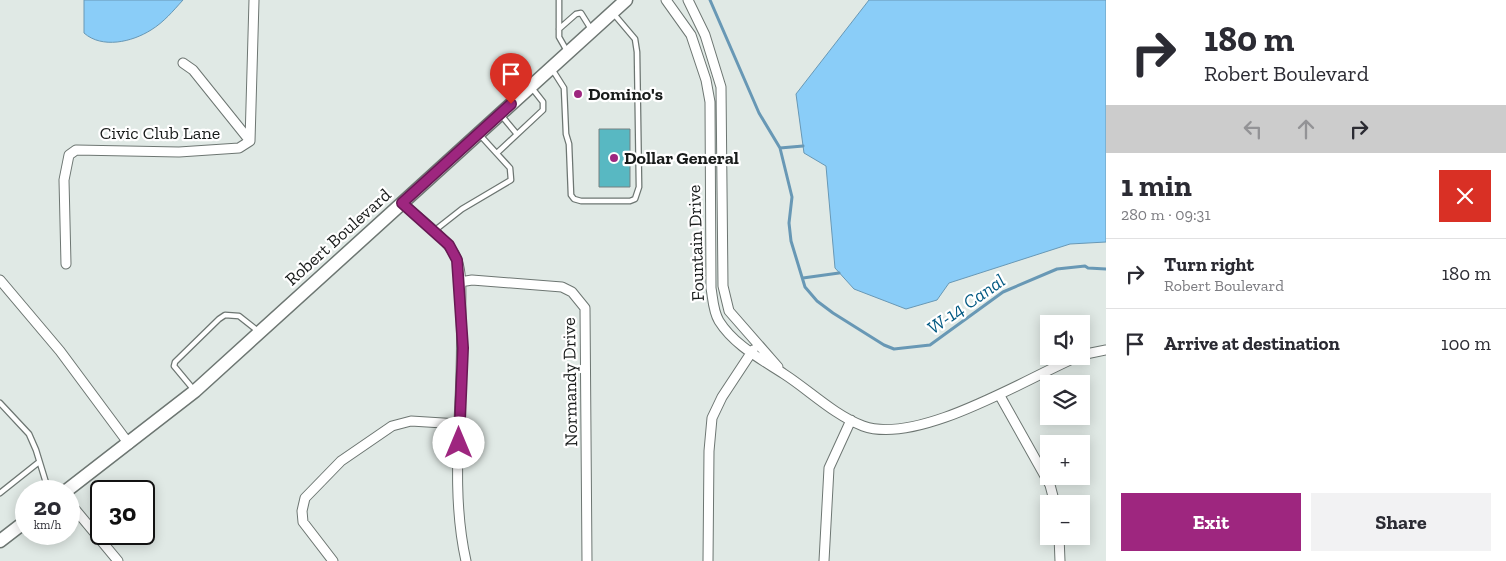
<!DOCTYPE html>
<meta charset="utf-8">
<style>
body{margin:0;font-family:"Zilla Slab",serif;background:#f2f2f3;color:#2b2b33;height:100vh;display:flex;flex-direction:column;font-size:19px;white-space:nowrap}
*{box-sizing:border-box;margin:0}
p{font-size:16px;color:#7c7c81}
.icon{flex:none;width:28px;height:28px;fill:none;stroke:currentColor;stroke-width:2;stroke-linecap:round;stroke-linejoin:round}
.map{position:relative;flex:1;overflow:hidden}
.panel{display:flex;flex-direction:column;background:#fff;width:400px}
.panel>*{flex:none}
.top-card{background:#fff;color:#2b2b33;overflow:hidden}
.buttons{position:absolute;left:1040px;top:315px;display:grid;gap:10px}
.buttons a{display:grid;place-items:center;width:50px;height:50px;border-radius:0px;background:#fff;box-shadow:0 2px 12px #0003;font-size:25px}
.speed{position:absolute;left:15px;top:480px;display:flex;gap:10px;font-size:25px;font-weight:700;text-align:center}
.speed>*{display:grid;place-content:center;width:65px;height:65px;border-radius:50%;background:#fff;box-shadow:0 2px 12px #0003;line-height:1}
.speed small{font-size:12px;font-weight:400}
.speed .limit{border:2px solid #111;border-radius:8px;background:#fff;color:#111}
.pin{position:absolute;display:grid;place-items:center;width:42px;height:42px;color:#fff;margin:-51px -21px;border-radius:50% 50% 50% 0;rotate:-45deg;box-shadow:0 0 5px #0007}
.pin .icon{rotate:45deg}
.me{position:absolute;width:55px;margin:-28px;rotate:0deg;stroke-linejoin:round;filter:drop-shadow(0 0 4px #0008)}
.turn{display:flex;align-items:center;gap:18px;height:105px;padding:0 15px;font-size:22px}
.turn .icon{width:65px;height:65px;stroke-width:2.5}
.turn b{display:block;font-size:35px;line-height:42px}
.lanes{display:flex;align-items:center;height:48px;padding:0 15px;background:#0003;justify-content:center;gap:25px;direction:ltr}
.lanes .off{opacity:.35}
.round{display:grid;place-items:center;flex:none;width:52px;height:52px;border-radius:0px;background:#f2f2f3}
.head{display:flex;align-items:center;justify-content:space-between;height:85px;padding:0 15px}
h1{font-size:30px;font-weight:700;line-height:38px}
.action{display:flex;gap:10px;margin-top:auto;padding:10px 15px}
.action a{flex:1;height:58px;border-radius:0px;background:#9e267f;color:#fff;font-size:20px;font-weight:700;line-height:58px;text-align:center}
.action a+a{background:#f2f2f3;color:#2b2b33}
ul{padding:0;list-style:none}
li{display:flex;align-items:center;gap:15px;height:70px;padding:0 15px;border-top:1px solid #e1e1e2}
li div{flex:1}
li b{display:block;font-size:19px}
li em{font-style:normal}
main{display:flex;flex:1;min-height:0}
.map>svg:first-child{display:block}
</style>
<main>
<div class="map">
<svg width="1106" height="561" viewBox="0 0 1106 561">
<rect width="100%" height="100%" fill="#e0e9e5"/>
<path fill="#8acdf8" stroke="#6898b5" d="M84 0H183C173 11 164 22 151 30 132 42 102 49 84 33Z
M869 0H1106V242L1070 244 949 283 937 300 906 309 854 289 835 268 826 166 804 153 796 94Z"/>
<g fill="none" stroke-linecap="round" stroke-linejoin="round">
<path stroke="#6898b5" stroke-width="3" d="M710 0 759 113 780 148 792 197 789 223 791 241 805 287 817 301 833 313 884 345 894 349 930 345 1003 292 1057 269 1085 266 1088 268 1106 269
M780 148 803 146
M803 278 839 273"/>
</g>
<path fill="#58b8c2" stroke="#778081" d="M599 129H630V187H599Z"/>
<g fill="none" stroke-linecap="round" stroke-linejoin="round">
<defs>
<path id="lane" d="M559 0V37L567 51
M559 29 576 14 581 13 591 29
M552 69 564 88 566 134 569 144 571 195 574 199 581 201H630L635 199 639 187 637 52 635 39 613 13
M501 115 516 133
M497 153 543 110V102L532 88
M434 231 462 209 511 180 510 168 479 134
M194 390 174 366 175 362 219 319 225 315 239 316 258 331
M0 403 29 434 36 450 47 486 57 491
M0 493 39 462"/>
<path id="street" d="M666 0 691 35 706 80 710 102 711 288C713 299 713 311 719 321 734 345 761 359 784 374 809 390 834 415 863 426 918 446 1027 378 1079 356
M688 0 705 35 721 87 723 286 729 311 778 367
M183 63 193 70 250 141
M402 203C417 217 451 241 457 260 463 277 460 300 461 317 465 398 448 481 466 561
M66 264 64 180 69 155 76 150 179 152 239 148 250 141 254 0
M0 280 60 351 129 444
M460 282 472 280 562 287 572 292 585 308 587 561
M1081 355 1106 350
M1000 396 1050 485 1055 504
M69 502 118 561
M1059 536 1060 561
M333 561 303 522 302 511 305 498 341 461 392 426 411 421 459 424
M708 561 709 451 712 418 722 397 753 350
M824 561 829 468 851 420"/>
<path id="secondary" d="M66 491 195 391 626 0
M0 541 26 521"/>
</defs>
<use href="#lane" stroke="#6d7672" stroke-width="7"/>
<use href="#street" stroke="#6d7672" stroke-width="11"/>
<use href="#secondary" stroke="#6d7672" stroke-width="15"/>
<use href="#lane" stroke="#fff" stroke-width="4.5"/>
<use href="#street" stroke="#fff" stroke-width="9"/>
<use href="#secondary" stroke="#fff" stroke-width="12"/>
</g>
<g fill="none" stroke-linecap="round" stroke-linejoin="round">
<defs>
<path id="route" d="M459 443 463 348 457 260 449 245 402 203 511 104"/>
</defs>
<use href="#route" stroke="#671953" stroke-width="12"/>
<use href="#route" stroke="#9e267f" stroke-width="9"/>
</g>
<g fill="#9e267f" stroke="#fff" stroke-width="2">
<circle cx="578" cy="94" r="5"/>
<circle cx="614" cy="158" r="5"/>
</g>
<g text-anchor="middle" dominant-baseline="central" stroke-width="4.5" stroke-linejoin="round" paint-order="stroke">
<g font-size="18" font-weight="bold" fill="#181b1a" stroke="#fff" text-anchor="start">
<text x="588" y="94">Domino's</text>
<text x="624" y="158">Dollar General</text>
</g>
<g font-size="18" fill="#181b1a" stroke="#fff">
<text x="160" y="133">Civic Club Lane</text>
<text transform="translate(338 237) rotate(-42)">Robert Boulevard</text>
<text transform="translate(696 243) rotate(-92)">Fountain Drive</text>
<text transform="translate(570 382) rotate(-91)">Normandy Drive</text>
</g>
<g font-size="19" font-style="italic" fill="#045a83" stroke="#fff">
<text transform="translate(966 304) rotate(-35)">W-14 Canal</text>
</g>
</g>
</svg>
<div class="buttons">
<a><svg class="icon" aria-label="sound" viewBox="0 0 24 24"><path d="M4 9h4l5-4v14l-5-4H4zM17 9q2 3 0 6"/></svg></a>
<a><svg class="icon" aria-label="layers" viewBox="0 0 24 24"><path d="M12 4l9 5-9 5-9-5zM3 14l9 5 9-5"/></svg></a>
<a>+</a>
<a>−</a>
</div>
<div class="speed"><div>20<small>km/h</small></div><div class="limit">30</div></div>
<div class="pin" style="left:511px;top:104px;background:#d93025"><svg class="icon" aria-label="arrive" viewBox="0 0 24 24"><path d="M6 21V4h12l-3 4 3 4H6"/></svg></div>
<svg class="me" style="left:459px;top:443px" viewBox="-20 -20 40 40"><circle r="19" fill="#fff"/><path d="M0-13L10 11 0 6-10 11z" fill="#9e267f"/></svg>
</div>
<section class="panel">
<div class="top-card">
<div class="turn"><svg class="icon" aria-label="right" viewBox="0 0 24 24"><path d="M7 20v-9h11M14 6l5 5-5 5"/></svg><div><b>180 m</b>Robert Boulevard</div></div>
<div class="lanes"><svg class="icon off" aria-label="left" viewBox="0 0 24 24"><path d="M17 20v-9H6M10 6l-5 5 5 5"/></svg><svg class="icon off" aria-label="ahead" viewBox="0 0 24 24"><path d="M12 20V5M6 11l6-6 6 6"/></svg><svg class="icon" aria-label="right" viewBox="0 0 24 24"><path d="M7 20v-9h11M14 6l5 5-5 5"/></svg></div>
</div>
<div class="head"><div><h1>1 min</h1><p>280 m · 09:31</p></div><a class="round" style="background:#d93025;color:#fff"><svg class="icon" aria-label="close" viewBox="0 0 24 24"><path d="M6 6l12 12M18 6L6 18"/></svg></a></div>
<ul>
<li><svg class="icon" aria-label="right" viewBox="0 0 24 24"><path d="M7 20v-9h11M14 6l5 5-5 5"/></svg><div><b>Turn right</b><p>Robert Boulevard</p></div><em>180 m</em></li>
<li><svg class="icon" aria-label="arrive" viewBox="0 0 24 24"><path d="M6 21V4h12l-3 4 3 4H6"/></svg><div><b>Arrive at destination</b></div><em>100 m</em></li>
</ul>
<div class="action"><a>Exit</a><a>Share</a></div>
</section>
</main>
